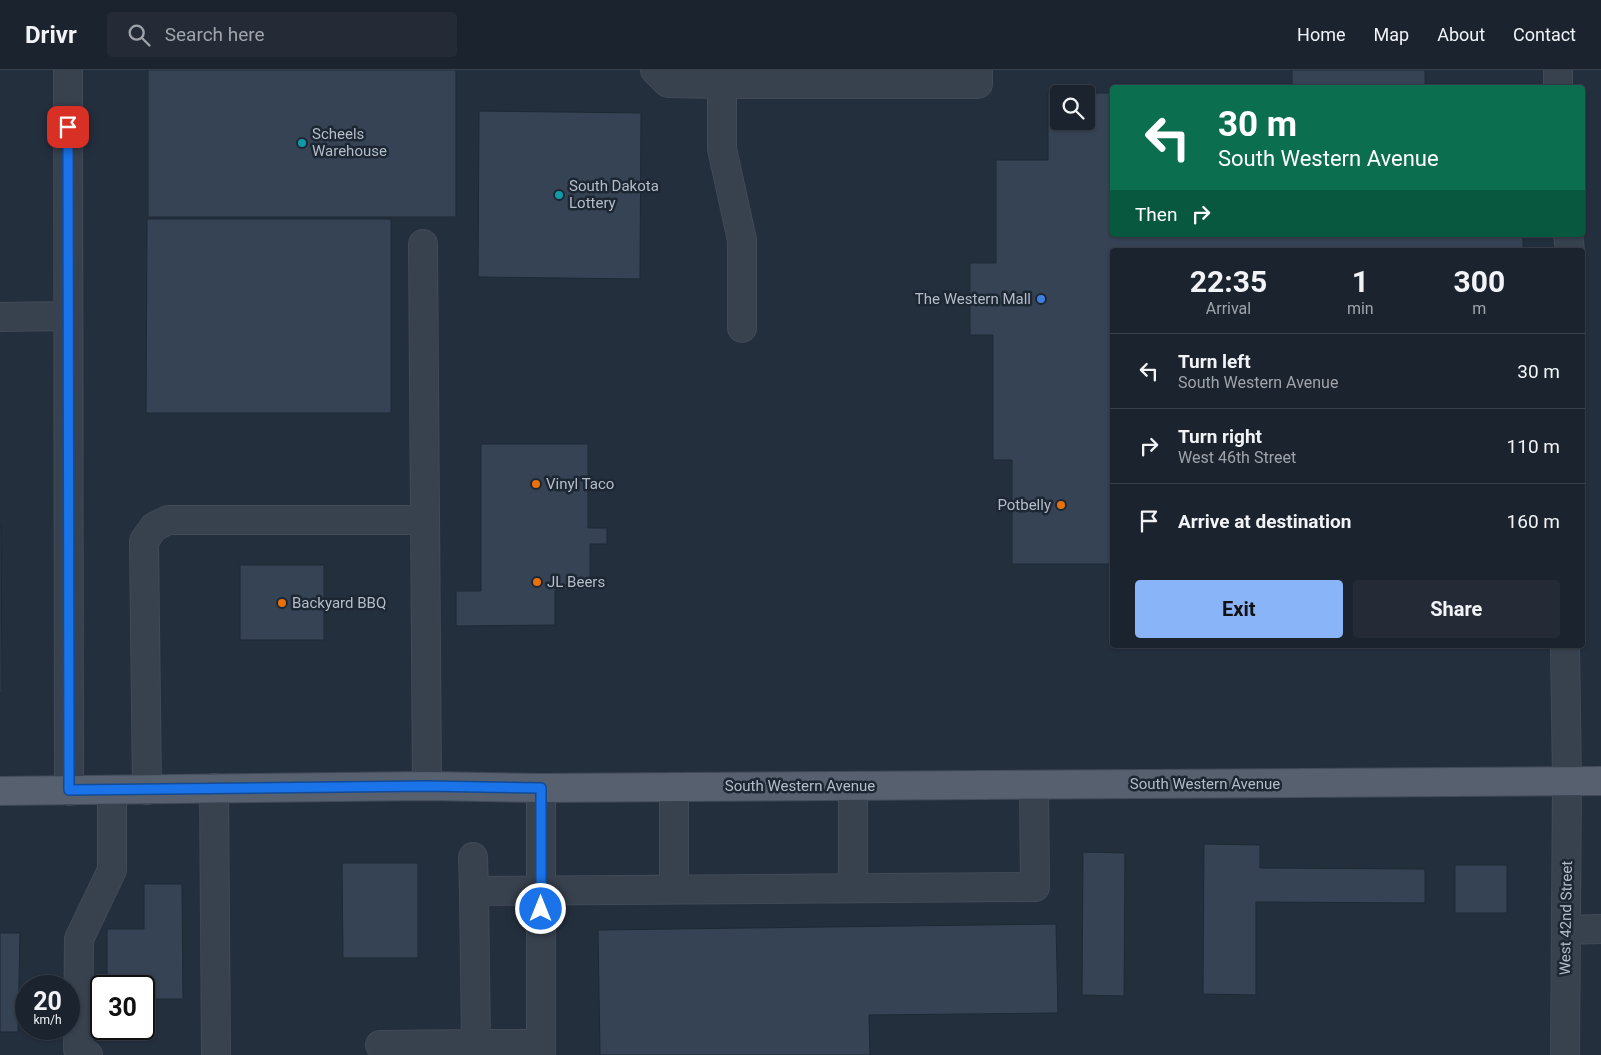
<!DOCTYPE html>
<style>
body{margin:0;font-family:Roboto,sans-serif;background:#242b36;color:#f1f3f6;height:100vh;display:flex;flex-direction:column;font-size:19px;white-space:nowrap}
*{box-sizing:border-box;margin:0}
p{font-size:16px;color:#a0a4aa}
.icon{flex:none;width:28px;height:28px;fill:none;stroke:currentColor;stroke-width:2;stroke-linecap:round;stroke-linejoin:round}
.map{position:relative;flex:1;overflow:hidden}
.drawer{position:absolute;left:1110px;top:178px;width:475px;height:400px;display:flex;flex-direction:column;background:#1b232e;border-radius:5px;box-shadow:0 1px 4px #0004,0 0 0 1px #39404a}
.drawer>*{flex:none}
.guide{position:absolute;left:1110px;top:15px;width:475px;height:152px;border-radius:5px;box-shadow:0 1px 4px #0004,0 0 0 1px #39404a;background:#0b6e4f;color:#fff;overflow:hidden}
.fabs{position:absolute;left:1050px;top:15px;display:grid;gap:10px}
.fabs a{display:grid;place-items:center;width:45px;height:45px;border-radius:5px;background:#1b232e;box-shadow:0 1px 4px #0004,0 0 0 1px #39404a;font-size:25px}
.speed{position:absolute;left:15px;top:905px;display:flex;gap:10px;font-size:25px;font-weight:700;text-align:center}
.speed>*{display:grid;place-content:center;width:65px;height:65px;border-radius:50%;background:#1b232e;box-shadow:0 1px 4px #0004,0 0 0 1px #39404a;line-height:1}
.speed small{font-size:12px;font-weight:400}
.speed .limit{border:2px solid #111;border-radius:8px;background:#fff;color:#111}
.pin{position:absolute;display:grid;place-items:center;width:42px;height:42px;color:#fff;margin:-21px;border-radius:10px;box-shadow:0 2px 8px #0006}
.me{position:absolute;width:55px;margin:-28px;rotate:0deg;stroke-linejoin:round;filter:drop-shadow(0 0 4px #0008)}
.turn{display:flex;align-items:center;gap:18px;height:105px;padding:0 25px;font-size:22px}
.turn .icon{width:65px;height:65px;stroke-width:2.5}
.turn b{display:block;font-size:35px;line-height:42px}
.then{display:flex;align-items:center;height:48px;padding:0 25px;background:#0003;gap:10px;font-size:19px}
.eta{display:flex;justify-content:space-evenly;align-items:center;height:85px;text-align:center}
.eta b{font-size:30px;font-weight:700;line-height:35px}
.action{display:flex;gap:10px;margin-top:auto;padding:10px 25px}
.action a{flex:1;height:58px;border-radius:5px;background:#8ab4f8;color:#111;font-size:20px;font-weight:700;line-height:58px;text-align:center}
.action a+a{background:#242b36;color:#f1f3f6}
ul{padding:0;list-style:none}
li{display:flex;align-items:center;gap:15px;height:75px;padding:0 25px;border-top:1px solid #39404a}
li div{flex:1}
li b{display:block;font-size:19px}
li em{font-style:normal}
header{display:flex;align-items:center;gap:30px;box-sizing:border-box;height:70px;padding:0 25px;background:#1b232e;border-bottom:1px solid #39404a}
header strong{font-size:24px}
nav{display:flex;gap:28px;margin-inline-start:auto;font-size:18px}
.search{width:350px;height:45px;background:#242b36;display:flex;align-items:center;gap:12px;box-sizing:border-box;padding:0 18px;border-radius:5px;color:#a0a4aa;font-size:19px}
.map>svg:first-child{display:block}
</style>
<header>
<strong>Drivr</strong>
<div class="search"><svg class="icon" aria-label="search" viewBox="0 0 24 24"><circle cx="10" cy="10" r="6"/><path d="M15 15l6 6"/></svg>Search here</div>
<nav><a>Home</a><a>Map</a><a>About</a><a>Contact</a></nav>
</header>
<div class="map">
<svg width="1601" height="985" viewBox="0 0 1601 985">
<rect width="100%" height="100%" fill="#242f3e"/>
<path fill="#364354" stroke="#1f2835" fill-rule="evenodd" d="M148 0H456V147H148Z
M1292 0H1425V18H1292Z
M1048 23H1112V165H1523V180H1112V494H1012V390H993V265H970V193H996V90H1048ZM1059 24H1086V51H1059Z
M479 41 641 43 640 209 478 207Z
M147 149H391V343H146Z
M481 374H588V458H607V474H590V520H555V555L456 556V521H481Z
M0 455H1L2 623H0Z
M240 495H324V570H240Z
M1204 774 1260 775V798L1425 799V833L1256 832V925L1203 924Z
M1083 782 1125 783 1124 926 1082 925Z
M342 793H418V888H343Z
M1455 795H1507V843H1455Z
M144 814H182L183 929H144V916H107V859H144Z
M1056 854 1058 943 869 945 870 985H600L598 860Z
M0 863H20L18 962H0Z"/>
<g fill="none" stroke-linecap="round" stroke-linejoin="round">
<defs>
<path id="minor" d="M68 0 69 721
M655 0 668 13 722 14V79L742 170V258
M722 14H978V0
M1558 18V0
M1568 165 1570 180
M423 174 427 716
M0 247 68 246
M853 716V818
M674 717V819
M214 718 216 985
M541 718V985
M147 720 144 471 154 457 168 450H425
M473 787 474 821 1035 817 1034 715
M1566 860 1601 859
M476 974H541
M380 975 476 974 474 821
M88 985 78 979 79 869 112 800V720
M1565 985 1567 711 1565 575"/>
<path id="major" d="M0 721 427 716 541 718 1601 711"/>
</defs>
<use href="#minor" stroke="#414a57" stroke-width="30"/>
<use href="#major" stroke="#414a57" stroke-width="30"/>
<use href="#minor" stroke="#38414e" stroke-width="28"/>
<use href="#major" stroke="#56606e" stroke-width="28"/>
</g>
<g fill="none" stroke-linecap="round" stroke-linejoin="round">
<defs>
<path id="route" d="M68 57 69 720 426 716 541 718V839"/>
</defs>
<use href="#route" stroke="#114b97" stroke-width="12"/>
<use href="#route" stroke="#1a73e8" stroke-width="9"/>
</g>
<g fill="#0f9aa8" stroke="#1d2633" stroke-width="2">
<circle cx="302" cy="73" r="5"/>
<circle cx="559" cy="125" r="5"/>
</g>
<circle fill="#3f7fe0" stroke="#1d2633" stroke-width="2" cx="1041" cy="229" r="5"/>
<g fill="#e8710a" stroke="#1d2633" stroke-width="2">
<circle cx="536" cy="414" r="5"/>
<circle cx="1061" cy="435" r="5"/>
<circle cx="537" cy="512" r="5"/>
<circle cx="282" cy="533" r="5"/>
</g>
<g text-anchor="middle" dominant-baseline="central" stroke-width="5" stroke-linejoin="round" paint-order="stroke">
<g font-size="15" fill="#b4bcc9" stroke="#1d2633" text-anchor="start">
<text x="312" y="64">Scheels<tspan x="312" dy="17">Warehouse</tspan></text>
<text x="569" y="116">South Dakota<tspan x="569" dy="17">Lottery</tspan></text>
<text x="1031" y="229" text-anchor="end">The Western Mall</text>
<text x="546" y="414">Vinyl Taco</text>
<text x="1051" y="435" text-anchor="end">Potbelly</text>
<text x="547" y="512">JL Beers</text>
<text x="292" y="533">Backyard BBQ</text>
</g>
<g font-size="15" fill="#b4bcc9" stroke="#1d2633">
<text x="1205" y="714">South Western Avenue</text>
<text x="800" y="716">South Western Avenue</text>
<text transform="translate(1566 848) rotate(-89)">West 42nd Street</text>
</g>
</g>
</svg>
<div class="fabs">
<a><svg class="icon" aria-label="search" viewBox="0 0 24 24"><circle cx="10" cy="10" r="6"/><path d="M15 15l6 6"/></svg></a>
</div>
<div class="speed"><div>20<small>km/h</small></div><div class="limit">30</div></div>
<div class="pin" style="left:68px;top:57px;background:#d93025"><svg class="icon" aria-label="arrive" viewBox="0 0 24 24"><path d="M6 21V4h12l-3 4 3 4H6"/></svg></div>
<svg class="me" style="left:541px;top:839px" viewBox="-20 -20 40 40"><circle r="17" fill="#1a73e8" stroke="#fff" stroke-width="3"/><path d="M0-11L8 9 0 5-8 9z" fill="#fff"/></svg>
<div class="guide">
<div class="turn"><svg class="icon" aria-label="left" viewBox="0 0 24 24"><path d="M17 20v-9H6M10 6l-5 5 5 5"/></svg><div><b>30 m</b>South Western Avenue</div></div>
<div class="then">Then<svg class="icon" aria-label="right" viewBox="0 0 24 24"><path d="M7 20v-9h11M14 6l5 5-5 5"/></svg></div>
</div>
<section class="drawer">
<div class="eta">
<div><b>22:35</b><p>Arrival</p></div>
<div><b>1</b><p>min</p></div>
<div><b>300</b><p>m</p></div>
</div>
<ul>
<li><svg class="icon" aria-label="left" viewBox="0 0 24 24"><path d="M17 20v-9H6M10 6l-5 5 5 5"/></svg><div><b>Turn left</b><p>South Western Avenue</p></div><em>30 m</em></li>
<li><svg class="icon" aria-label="right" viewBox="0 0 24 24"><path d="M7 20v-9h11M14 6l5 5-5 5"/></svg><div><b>Turn right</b><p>West 46th Street</p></div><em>110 m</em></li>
<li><svg class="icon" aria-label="arrive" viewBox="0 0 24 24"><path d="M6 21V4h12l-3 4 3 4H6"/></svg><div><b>Arrive at destination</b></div><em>160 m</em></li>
</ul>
<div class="action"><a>Exit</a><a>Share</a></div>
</section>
</div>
